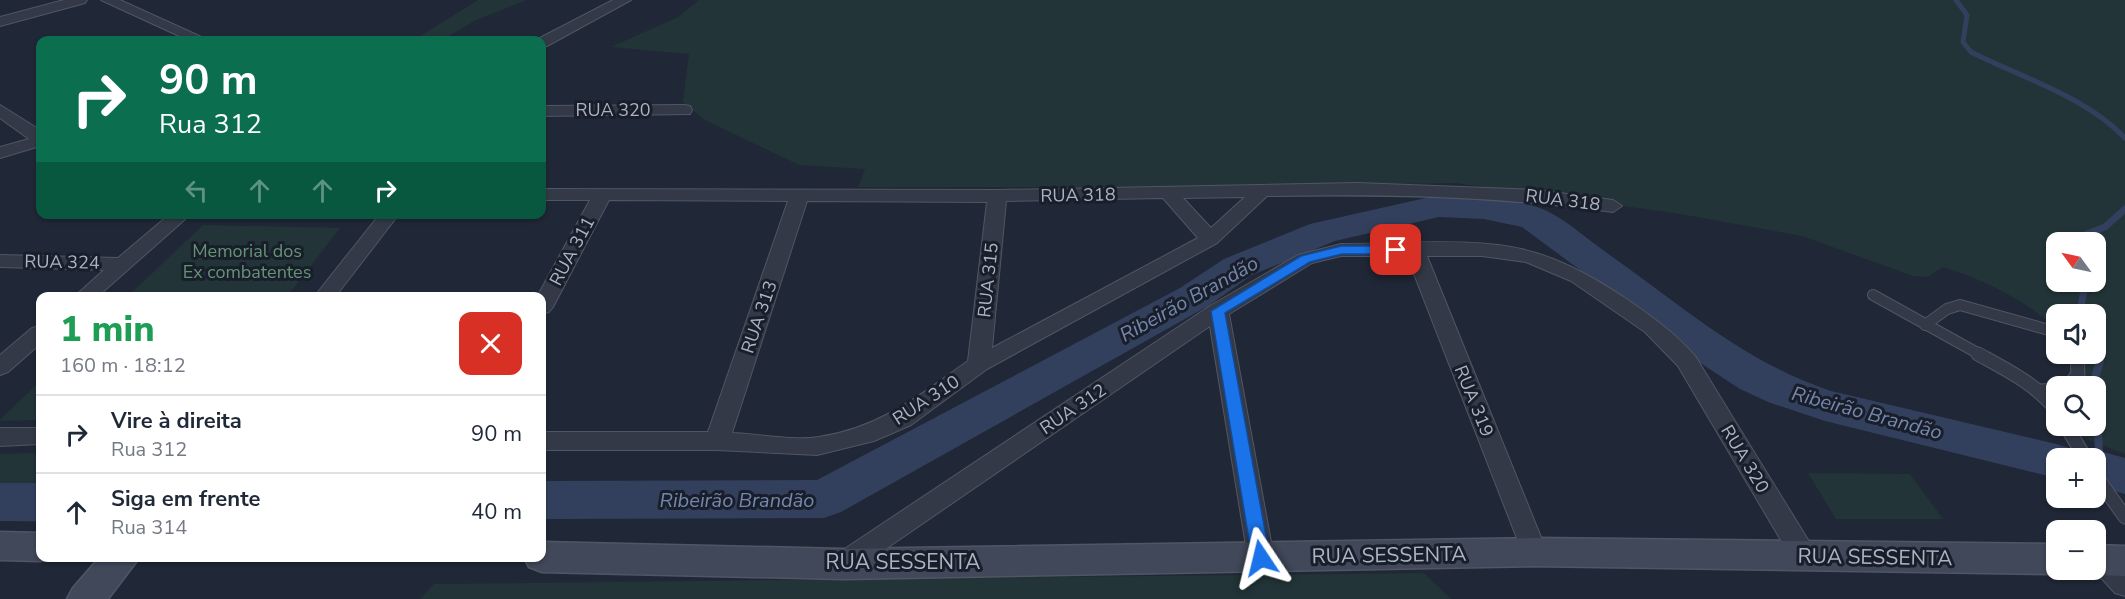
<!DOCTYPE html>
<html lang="pt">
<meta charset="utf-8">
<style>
body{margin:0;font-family:"Nunito Sans",sans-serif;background:#f2f2f3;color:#1f2937;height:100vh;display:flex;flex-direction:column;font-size:22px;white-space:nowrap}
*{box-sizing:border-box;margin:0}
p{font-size:20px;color:#747a83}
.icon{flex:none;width:33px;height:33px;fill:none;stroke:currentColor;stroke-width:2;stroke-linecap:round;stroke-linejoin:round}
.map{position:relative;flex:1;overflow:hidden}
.details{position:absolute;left:36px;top:292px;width:510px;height:270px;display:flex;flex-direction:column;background:#fff;border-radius:12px;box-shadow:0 2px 4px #0004}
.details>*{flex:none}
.banner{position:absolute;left:36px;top:36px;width:510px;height:183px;border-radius:12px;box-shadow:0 2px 4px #0004;background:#0b6e4f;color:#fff;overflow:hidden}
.needle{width:39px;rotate:303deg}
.tools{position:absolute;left:2046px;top:232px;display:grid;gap:12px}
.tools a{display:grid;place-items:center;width:60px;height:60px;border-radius:12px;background:#fff;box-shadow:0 2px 4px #0004;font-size:30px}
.pin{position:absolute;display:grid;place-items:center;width:51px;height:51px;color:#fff;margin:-26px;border-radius:12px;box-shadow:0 3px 9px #0006}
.me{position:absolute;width:66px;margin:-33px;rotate:350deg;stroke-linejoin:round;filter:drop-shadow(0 0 4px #0008)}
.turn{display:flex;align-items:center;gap:21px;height:126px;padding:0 24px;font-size:27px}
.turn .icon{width:78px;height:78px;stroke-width:2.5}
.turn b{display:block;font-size:42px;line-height:51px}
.lanes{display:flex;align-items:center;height:57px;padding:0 24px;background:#0003;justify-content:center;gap:30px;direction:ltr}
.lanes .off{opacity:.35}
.round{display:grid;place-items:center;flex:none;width:63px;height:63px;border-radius:12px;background:#f2f2f3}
.headline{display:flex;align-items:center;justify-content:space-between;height:102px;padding:0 24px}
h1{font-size:36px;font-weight:800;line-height:45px;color:#1e9e55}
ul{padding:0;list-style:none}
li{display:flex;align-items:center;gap:18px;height:78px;padding:0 24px;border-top:2px solid #e0e1e3}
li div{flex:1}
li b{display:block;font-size:22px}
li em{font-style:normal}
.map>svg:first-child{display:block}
</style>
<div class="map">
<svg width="2125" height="599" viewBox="0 0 2125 599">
<rect width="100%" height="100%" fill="#202736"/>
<path fill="#223438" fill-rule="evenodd" d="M478 0H527L476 20 442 40H414Z
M699 0H2125V454L2076 435V426H2096V387H2065L2070 368V354H2096V315H2056V328C2023 299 1985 280 1943 267L1927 277 1913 276 1802 236 1675 213 1455 183 1205 187H858L865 169 799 165 705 120 683 102 689 54 611 47 678 17ZM2056 243H2096V282H2056Z
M203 225 340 228 287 297H127Z
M40 381V420L0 421V420Z
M40 453V522L0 521V454Z
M1808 473 1910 474 1943 519H1836Z
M1424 573 1451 599H420L434 584Z"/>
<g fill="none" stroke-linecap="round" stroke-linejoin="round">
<path stroke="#33405d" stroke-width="5" d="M1956 0 1967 15 1963 42 1971 52C2022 78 2085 96 2125 138"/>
<path stroke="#33405d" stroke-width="7" d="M2064 243 2105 227 2125 209
M2083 282 2085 285 2080 311 2083 315
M2096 341 2099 355"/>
<path stroke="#33405d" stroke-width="8" d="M2099 354 2100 361 2095 378 2100 469"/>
<path fill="#33405d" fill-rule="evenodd" d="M1439 195C1470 196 1518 198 1547 211 1568 221 1588 240 1607 253 1681 305 1744 362 1831 391L2056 444 2073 449 2078 458 2096 450 2125 458V494L2096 486V459H2056V478L1825 421 1768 402 1740 389 1682 351 1657 327 1522 227 1484 219 1439 217 1335 241 1252 275 1208 306 841 512 824 518 542 519V481L817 480 1180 288 1224 259 1310 224Z
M0 483H40V521H0Z"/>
<defs>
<path id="lane-far1" d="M1873 295 1981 355
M1925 325 1947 309 1960 305 2056 332"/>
<path id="lane" d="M1978 354C2007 370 2034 383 2056 409
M2067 387 2078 375 2077 354
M2041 391 2056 390
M2066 426 2086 459
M2096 476 2125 517"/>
<path id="street" d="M64 0H87L85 3 0 26V17Z
M101 0H120L208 40H188Z
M613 0H631L547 46 542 47V40H536Z
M0 105 40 130V146L0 158V147L29 139 0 118Z
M684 105 690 106 692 110 690 114 542 116V106Z
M1357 183 1537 190 1613 200 1622 206 1613 212C1498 196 1383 194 1267 196L1217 243 987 369 911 425 874 441 817 455 717 450H542V432H708L788 201 609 200 553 307 549 312 542 314V297H537L590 200H542V189L997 190ZM1245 197 1211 228 1183 198ZM1163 198 1198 238 992 348 1006 201ZM807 201 987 202 968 361C920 395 880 428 819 437 792 441 759 434 732 433Z
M170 214H191L97 297H74L104 270 0 267V255L118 258Z
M380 214H399L335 297H314Z
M1341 244C1397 244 1484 236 1536 253 1569 263 1597 280 1625 298 1651 316 1674 332 1695 356L1813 548 1817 556 1813 564 1804 567 1795 564 1678 366 1645 332 1571 281 1526 262 1482 256H1427L1547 552 1543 559 1534 563 1525 559 1407 256H1341L1312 263 1229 314 1274 558 1270 566 1261 569 1252 566 1248 558 1210 326 852 572 843 575 834 572 830 564 834 556 1210 306 1298 255Z
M40 326V344L8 372 0 375V355L32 328Z
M0 428H40V444L0 446Z
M2101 549 2110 552 2125 567V596L2115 593 2094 570 2096 551Z"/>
<path id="secondary" d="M0 532 40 533V558H50L40 561 0 560Z
M1534 538 2056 544V570H2067L2056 574 1534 566 843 579 542 572 529 567 524 558H542V542L843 549Z
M2096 545 2125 546V576L2096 575 2083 570H2096Z
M99 558H139L108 599H67L73 588Z"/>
</defs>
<use href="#lane-far1" stroke="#505664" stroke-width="12"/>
<use href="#lane" stroke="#505664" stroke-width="15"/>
<use href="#street" stroke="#505664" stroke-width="2"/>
<use href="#secondary" stroke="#505664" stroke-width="3"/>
<use href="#lane-far1" stroke="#333946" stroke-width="10"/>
<use href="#lane" stroke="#333946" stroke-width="13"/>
<use href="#street" fill="#333946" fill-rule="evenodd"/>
<use href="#secondary" fill="#414859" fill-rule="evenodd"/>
</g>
<path fill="#1a73e8" stroke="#114b97" stroke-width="1.5" d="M1341 246H1396L1403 250 1396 254H1342L1310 262 1225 313 1270 558 1267 563H1255L1252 558 1211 311 1301 256Z"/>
<g text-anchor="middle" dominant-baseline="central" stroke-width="6" stroke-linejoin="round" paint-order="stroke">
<g font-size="18" fill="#adb3c3" stroke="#191e2b">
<text x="613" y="110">RUA 320</text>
<text transform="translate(1078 195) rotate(-1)">RUA 318</text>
<text transform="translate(1563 200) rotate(7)">RUA 318</text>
<text transform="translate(572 251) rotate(-62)">RUA 311</text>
<text transform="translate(62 262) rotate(1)">RUA 324</text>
<text transform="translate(988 280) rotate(-84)">RUA 315</text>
<text transform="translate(759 317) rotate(-71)">RUA 313</text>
<text transform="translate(926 400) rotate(-33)">RUA 310</text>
<text transform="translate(1474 401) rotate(68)">RUA 319</text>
<text transform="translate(1073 409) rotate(-34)">RUA 312</text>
<text transform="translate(1745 459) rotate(59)">RUA 320</text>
</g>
<g font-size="18" fill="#659374" stroke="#191e2b">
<text x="247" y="251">Memorial dos<tspan x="247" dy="21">Ex combatentes</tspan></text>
</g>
<g font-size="20" font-style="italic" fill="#7587ac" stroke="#191e2b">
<text transform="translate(1189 299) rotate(-29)">Ribeirão Brandão</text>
<text transform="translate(1867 413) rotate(15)">Ribeirão Brandão</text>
<text x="737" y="500">Ribeirão Brandão</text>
</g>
<g font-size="21" fill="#adb3c3" stroke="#191e2b">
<text transform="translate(1389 555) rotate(-1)">RUA SESSENTA</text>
<text transform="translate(1875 557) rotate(1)">RUA SESSENTA</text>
<text x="903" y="562">RUA SESSENTA</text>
</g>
</g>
</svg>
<div class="tools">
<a><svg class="needle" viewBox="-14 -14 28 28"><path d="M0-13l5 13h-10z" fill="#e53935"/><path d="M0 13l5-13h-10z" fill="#747a83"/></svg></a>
<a><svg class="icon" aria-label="sound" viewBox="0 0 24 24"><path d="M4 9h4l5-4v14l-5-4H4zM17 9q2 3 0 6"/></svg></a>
<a><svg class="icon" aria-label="search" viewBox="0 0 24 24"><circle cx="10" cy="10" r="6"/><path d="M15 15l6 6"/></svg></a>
<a>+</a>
<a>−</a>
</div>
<div class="pin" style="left:1396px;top:250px;background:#d93025"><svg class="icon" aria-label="arrive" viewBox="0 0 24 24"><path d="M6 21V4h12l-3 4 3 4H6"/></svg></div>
<svg class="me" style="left:1261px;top:558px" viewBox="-20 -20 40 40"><path d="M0-17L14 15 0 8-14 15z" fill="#1a73e8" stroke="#fff" stroke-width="4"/></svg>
<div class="banner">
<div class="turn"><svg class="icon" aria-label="right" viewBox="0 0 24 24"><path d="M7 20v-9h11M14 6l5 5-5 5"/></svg><div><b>90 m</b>Rua 312</div></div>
<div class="lanes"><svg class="icon off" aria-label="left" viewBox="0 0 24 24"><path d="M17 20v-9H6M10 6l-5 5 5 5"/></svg><svg class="icon off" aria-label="ahead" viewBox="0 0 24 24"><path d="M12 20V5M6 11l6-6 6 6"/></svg><svg class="icon off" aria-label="ahead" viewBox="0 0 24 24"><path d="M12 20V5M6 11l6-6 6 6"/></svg><svg class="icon" aria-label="right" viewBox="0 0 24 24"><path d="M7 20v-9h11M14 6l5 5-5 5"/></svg></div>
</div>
<section class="details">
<div class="headline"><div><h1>1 min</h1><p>160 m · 18:12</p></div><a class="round" style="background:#d93025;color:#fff"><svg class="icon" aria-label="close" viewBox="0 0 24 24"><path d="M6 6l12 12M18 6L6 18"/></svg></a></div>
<ul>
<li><svg class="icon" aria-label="right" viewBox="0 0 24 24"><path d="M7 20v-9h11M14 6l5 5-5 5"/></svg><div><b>Vire à direita</b><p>Rua 312</p></div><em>90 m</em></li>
<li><svg class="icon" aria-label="ahead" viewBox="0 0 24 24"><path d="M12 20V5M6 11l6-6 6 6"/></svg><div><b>Siga em frente</b><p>Rua 314</p></div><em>40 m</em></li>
</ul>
</section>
</div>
